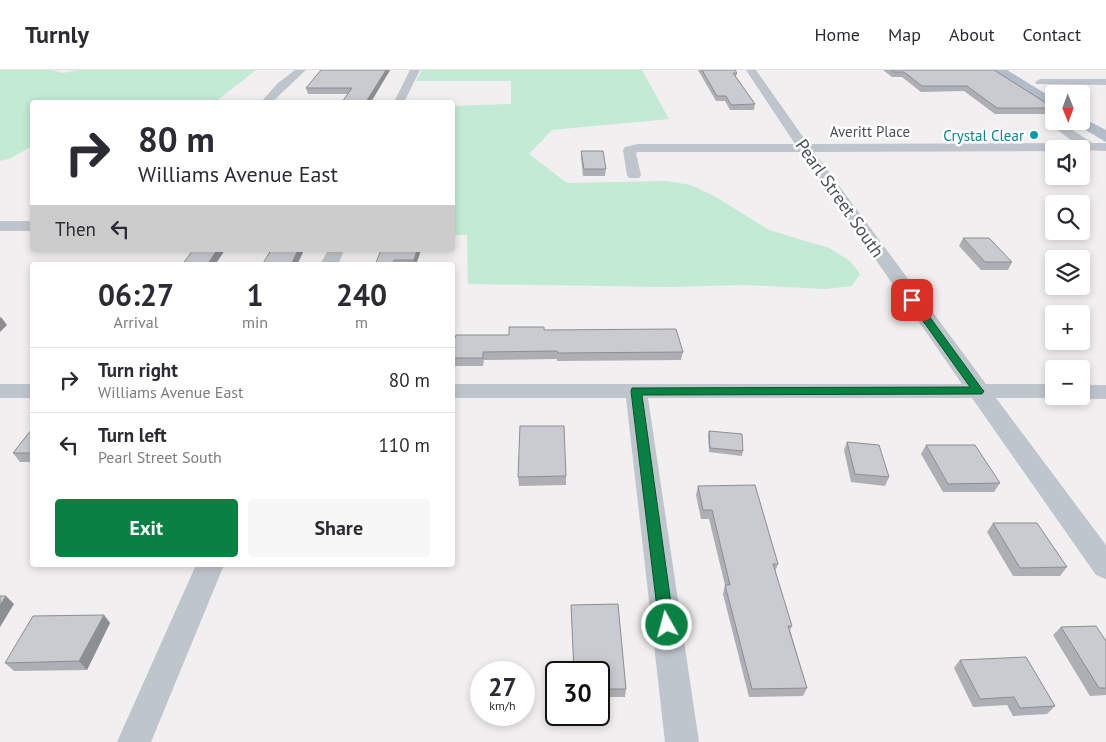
<!DOCTYPE html>
<meta charset="utf-8">
<style>
body{margin:0;font-family:"PT Sans",sans-serif;background:#f7f7f7;color:#2b2b33;height:100vh;display:flex;flex-direction:column;font-size:19px;white-space:nowrap}
*{box-sizing:border-box;margin:0}
p{font-size:16px;color:#7c7c81}
.icon{flex:none;width:28px;height:28px;fill:none;stroke:currentColor;stroke-width:2;stroke-linecap:round;stroke-linejoin:round}
.map{position:relative;flex:1;overflow:hidden}
.details{position:absolute;left:30px;top:192px;width:425px;height:305px;display:flex;flex-direction:column;background:#fff;border-radius:5px;box-shadow:0 2px 8px #0003}
.details>*{flex:none}
.top-card{position:absolute;left:30px;top:30px;width:425px;height:152px;border-radius:5px;box-shadow:0 2px 8px #0003;background:#fff;color:#2b2b33;overflow:hidden}
.needle{width:32px;rotate:179deg}
.controls{position:absolute;left:1045px;top:15px;display:grid;gap:10px}
.controls a{display:grid;place-items:center;width:45px;height:45px;border-radius:5px;background:#fff;box-shadow:0 2px 8px #0003;font-size:25px}
.speed{position:absolute;left:470px;top:591px;display:flex;gap:10px;font-size:25px;font-weight:700;text-align:center}
.speed>*{display:grid;place-content:center;width:65px;height:65px;border-radius:50%;background:#fff;box-shadow:0 2px 8px #0003;line-height:1}
.speed small{font-size:12px;font-weight:400}
.speed .limit{border:2px solid #111;border-radius:8px;background:#fff;color:#111}
.pin{position:absolute;display:grid;place-items:center;width:42px;height:42px;color:#fff;margin:-21px;border-radius:10px;box-shadow:0 2px 8px #0006}
.me{position:absolute;width:55px;margin:-28px;rotate:353deg;stroke-linejoin:round;filter:drop-shadow(0 0 4px #0008)}
.turn{display:flex;align-items:center;gap:18px;height:105px;padding:0 25px;font-size:22px}
.turn .icon{width:65px;height:65px;stroke-width:2.5}
.turn b{display:block;font-size:35px;line-height:42px}
.then{display:flex;align-items:center;height:48px;padding:0 25px;background:#0003;gap:10px;font-size:19px}
.eta{display:flex;justify-content:space-evenly;align-items:center;height:85px;text-align:center}
.eta b{font-size:30px;font-weight:800;line-height:35px}
.primary-button{display:flex;gap:10px;margin-top:auto;padding:10px 25px}
.primary-button a{flex:1;height:58px;border-radius:5px;background:#0b8043;color:#fff;font-size:20px;font-weight:800;line-height:58px;text-align:center}
.primary-button a+a{background:#f7f7f7;color:#2b2b33}
ul{padding:0;list-style:none}
li{display:flex;align-items:center;gap:15px;height:65px;padding:0 25px;border-top:1px solid #e1e1e2}
li div{flex:1}
li b{display:block;font-size:19px}
li em{font-style:normal}
header{display:flex;align-items:center;gap:30px;box-sizing:border-box;height:70px;padding:0 25px;background:#fff;border-bottom:1px solid #e1e1e2}
header strong{font-size:24px}
nav{display:flex;gap:28px;margin-inline-start:auto;font-size:18px}
.map>svg:first-child{display:block}
</style>
<header>
<strong>Turnly</strong>
<nav><a>Home</a><a>Map</a><a>About</a><a>Contact</a></nav>
</header>
<div class="map">
<svg width="1106" height="672" viewBox="0 0 1106 672">
<rect width="100%" height="100%" fill="#f1efef"/>
<path fill="#c2ead5" d="M0 0H52L63 3 78 0H256L215 32H32V76L11 88 0 91Z
M422 0H642L669 49 552 60 529 84 567 113 666 111 691 115 716 127 769 160 829 178 850 191 860 204 852 216 825 219 745 215 667 217 468 214 467 165H453V36L511 34V11H416Z"/>
<g fill="none" stroke-linecap="round" stroke-linejoin="round">
<path fill="#bfc5cc" fill-rule="evenodd" d="M295 0H306L272 32H261L278 13Z
M410 0H420L404 32H394Z
M746 0H756L808 74 1075 73 1052 56 1055 51H1081L1083 49 1087 50 1089 53 1087 56 1068 57 1092 73H1106V81L1054 79V81L814 82 986 314H1054V326H1061L1054 328H996L1106 475V509L1096 505 972 328H648L699 672H665L626 328H452V314H962L801 82H638L636 83 641 105 639 108H629L627 105 623 80 625 77 638 74H795Z
M1040 9H1106V15L1036 14 1035 12Z
M0 151H32V161H0Z
M328 180H344L338 195H320Z
M0 314H32V328H0Z
M1081 315H1106V329H1081L1073 327 1081 326Z
M196 495H224L151 672H117Z"/>
<path fill="#b2bcca" fill-rule="evenodd" d="M992 0H1007L1054 29V39L1049 38Z
M1081 47 1106 60V72L1075 54 1073 51H1081Z"/>
</g>
<path fill="#adafb4" d="M321 0H390L371 32H342L348 24H308L306 18Z
M698 0H735L737 3 736 7 755 34 754 40H730L725 31H716Z
M883 0H994L1054 37V39L1052 44H995L964 21 921 22 902 7H892Z
M581 81 606 99 605 106H583L581 88Z
M963 168 1012 192 1008 200H981L959 176Z
M421 180 416 195H375Z
M544 260 683 282 681 290 557 291V289L484 290 483 296H452V268L509 265Z
M32 359V392H20L13 383Z
M709 361 743 381 742 386 709 382 708 365Z
M847 372 889 407 885 416 851 412 844 380Z
M926 375 1000 413 994 422H943L921 384Z
M566 406V415L519 416 518 407Z
M698 416 778 494 775 502 792 556 790 560 807 618 803 626 749 627 723 524 725 515 709 449H701L696 425Z
M993 453 1067 497 1060 506H1013L987 462Z
M571 535 626 619 625 627H599V602H574Z
M104 545 110 553 87 600 14 601 5 593Z
M1061 557 1106 571V625L1090 626 1053 565Z
M960 590 1055 636 1047 644 1013 646 1007 635 973 637 954 598Z"/>
<path fill="#8d8e92" d="M386 0H390L371 32H366Z
M217 180H225L215 195H207Z
M298 180H304L297 195H291Z
M417 180H421L416 195H415L414 190Z
M1 247 7 255 0 262V248Z
M6 526 14 534 0 557V535Z
M104 545 110 553 87 600 79 591Z"/>
<path fill="#c9cbd1" stroke="#8d8e92" d="M321 0H386L366 32H342L352 18H306Z
M702 0H735L737 3H733L755 34 731 35 726 26H717Z
M891 0H994L1054 38H997L967 16H922L904 2H894Z
M581 81H603L606 99H584Z
M963 168H989L1012 192H985Z
M193 180H217L207 195H182Z
M271 180H298L291 195H262Z
M381 180H417L414 190H394L393 195H375Z
M509 257H544V260L676 259 683 282 558 283 557 281 483 282V288H452V268H455L456 265H509Z
M520 356H564L566 406 518 407Z
M32 359V383H13Z
M709 361 742 364 743 381 710 378Z
M847 372 879 375 889 407 855 404Z
M926 375H975L1000 413 948 414Z
M755 415 778 494H773L792 556H788L807 618 752 619 725 515H730L712 440H703L698 416Z
M993 453H1037L1067 497 1020 498Z
M0 526H6L0 535Z
M618 534 626 619H599V602H574L571 535Z
M104 545 79 591 5 593 33 546Z
M1096 556 1106 571V618H1099L1061 557Z
M1026 587 1055 636 1020 638 1014 627 980 629 960 590Z"/>
<path fill="#0b8043" stroke="#07532c" d="M912 227 916 228 982 319 984 321 982 324 642 325 674 555 672 560 667 562 661 560 659 555 631 321 632 318 970 317 908 230Z"/>
<circle fill="#0f9aa8" stroke="#fff" stroke-width="2" cx="1034" cy="65" r="5"/>
<g text-anchor="middle" dominant-baseline="central" stroke-width="5" stroke-linejoin="round" paint-order="stroke">
<g font-size="15" fill="#49505a" stroke="#fff">
<text x="870" y="61">Averitt Place</text>
</g>
<g font-size="15" fill="#0d838f" stroke="#fff" text-anchor="end">
<text x="1024" y="65">Crystal Clear</text>
</g>
<g font-size="18" fill="#49505a" stroke="#fff">
<text transform="translate(840 128) rotate(55)">Pearl Street South</text>
</g>
</g>
</svg>
<div class="controls">
<a><svg class="needle" viewBox="-14 -14 28 28"><path d="M0-13l5 13h-10z" fill="#e53935"/><path d="M0 13l5-13h-10z" fill="#7c7c81"/></svg></a>
<a><svg class="icon" aria-label="sound" viewBox="0 0 24 24"><path d="M4 9h4l5-4v14l-5-4H4zM17 9q2 3 0 6"/></svg></a>
<a><svg class="icon" aria-label="search" viewBox="0 0 24 24"><circle cx="10" cy="10" r="6"/><path d="M15 15l6 6"/></svg></a>
<a><svg class="icon" aria-label="layers" viewBox="0 0 24 24"><path d="M12 4l9 5-9 5-9-5zM3 14l9 5 9-5"/></svg></a>
<a>+</a>
<a>−</a>
</div>
<div class="speed"><div>27<small>km/h</small></div><div class="limit">30</div></div>
<div class="pin" style="left:912px;top:230px;background:#d93025"><svg class="icon" aria-label="arrive" viewBox="0 0 24 24"><path d="M6 21V4h12l-3 4 3 4H6"/></svg></div>
<svg class="me" style="left:667px;top:555px" viewBox="-20 -20 40 40"><circle r="17" fill="#0b8043" stroke="#fff" stroke-width="3"/><path d="M0-11L8 9 0 5-8 9z" fill="#fff"/></svg>
<div class="top-card">
<div class="turn"><svg class="icon" aria-label="right" viewBox="0 0 24 24"><path d="M7 20v-9h11M14 6l5 5-5 5"/></svg><div><b>80 m</b>Williams Avenue East</div></div>
<div class="then">Then<svg class="icon" aria-label="left" viewBox="0 0 24 24"><path d="M17 20v-9H6M10 6l-5 5 5 5"/></svg></div>
</div>
<section class="details">
<div class="eta">
<div><b>06:27</b><p>Arrival</p></div>
<div><b>1</b><p>min</p></div>
<div><b>240</b><p>m</p></div>
</div>
<ul>
<li><svg class="icon" aria-label="right" viewBox="0 0 24 24"><path d="M7 20v-9h11M14 6l5 5-5 5"/></svg><div><b>Turn right</b><p>Williams Avenue East</p></div><em>80 m</em></li>
<li><svg class="icon" aria-label="left" viewBox="0 0 24 24"><path d="M17 20v-9H6M10 6l-5 5 5 5"/></svg><div><b>Turn left</b><p>Pearl Street South</p></div><em>110 m</em></li>
</ul>
<div class="primary-button"><a>Exit</a><a>Share</a></div>
</section>
</div>
